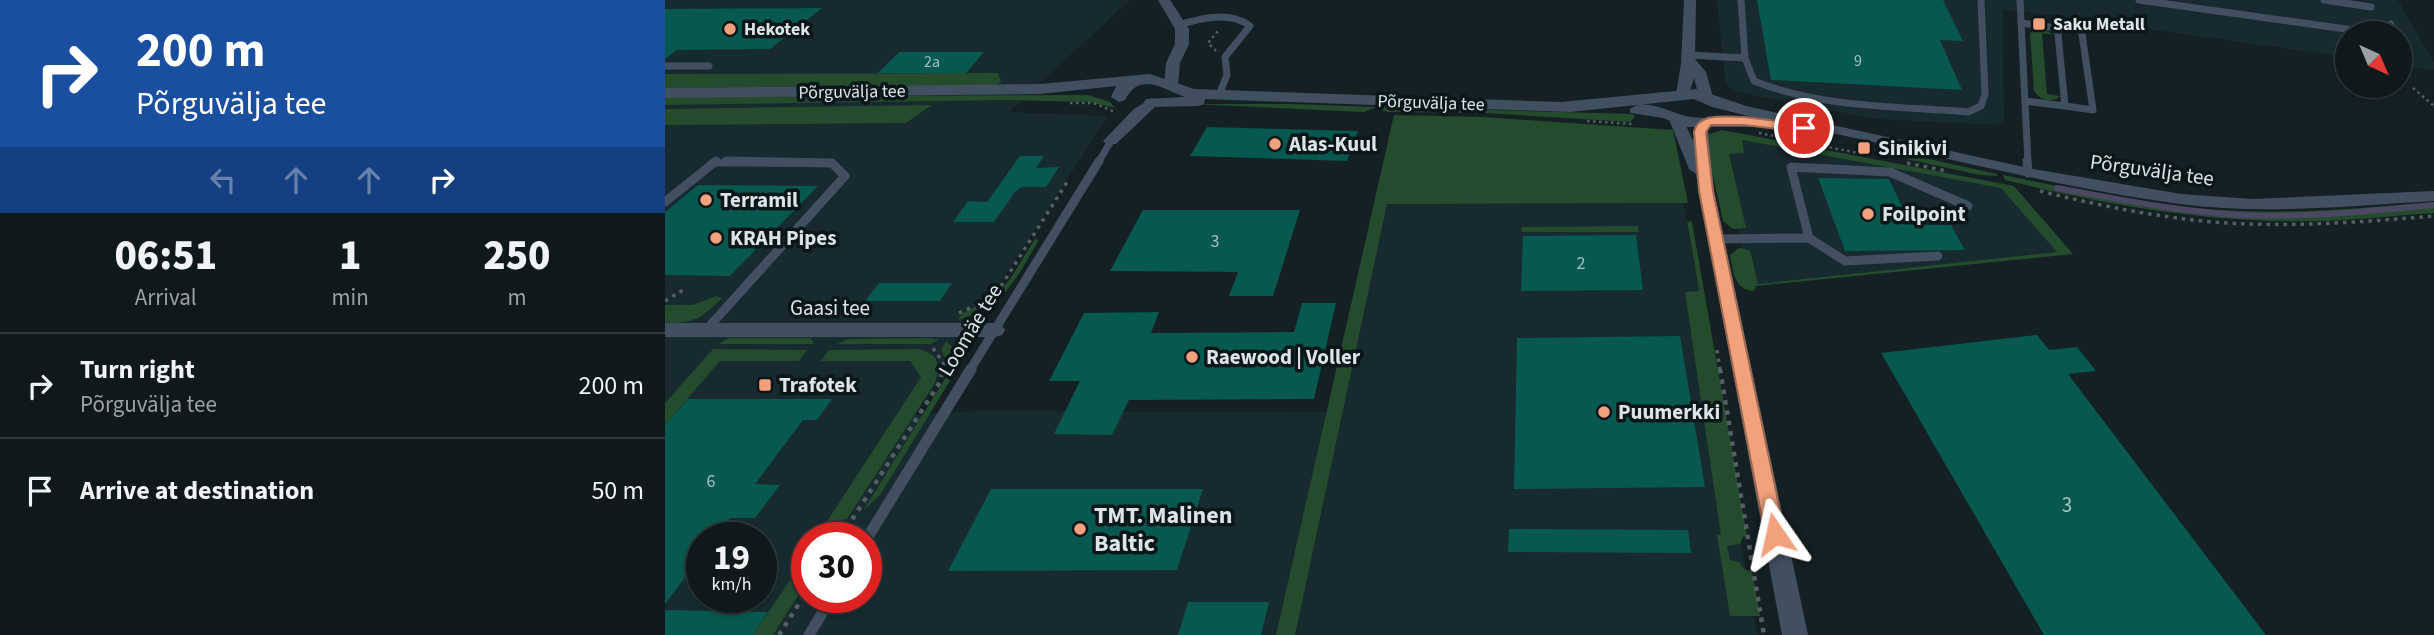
<!DOCTYPE html>
<meta charset="utf-8">
<style>
body{margin:0;font-family:"Source Sans 3",sans-serif;background:#182123;color:#f1f3f6;height:100vh;display:flex;flex-direction:column;font-size:26px;white-space:nowrap}
*{box-sizing:border-box;margin:0}
p{font-size:23px;color:#9ba0a2}
.icon{flex:none;width:38px;height:38px;fill:none;stroke:currentColor;stroke-width:2;stroke-linecap:round;stroke-linejoin:round}
.map{position:relative;flex:1;overflow:hidden}
.drawer{display:flex;flex-direction:column;background:#0f181a;width:665px}
.drawer>*{flex:none}
.guide{background:#1a4fa0;color:#fff;overflow:hidden}
.needle{width:46px;rotate:136deg}
.tools{position:absolute;left:1670px;top:21px;display:grid;gap:14px}
.tools a{display:grid;place-items:center;width:77px;height:77px;border-radius:50%;background:#0f181a;box-shadow:0 2px 5px #0004,0 0 0 2px #2f3739;font-size:35px}
.speed{position:absolute;left:21px;top:522px;display:flex;gap:14px;font-size:35px;font-weight:700;text-align:center}
.speed>*{display:grid;place-content:center;width:91px;height:91px;border-radius:50%;background:#0f181a;box-shadow:0 2px 5px #0004,0 0 0 2px #2f3739;line-height:1}
.speed small{font-size:18px;font-weight:400}
.speed .limit{border:10px solid #d22;background:#fff;color:#111}
.pin{position:absolute;display:grid;place-items:center;width:60px;height:60px;color:#fff;margin:-30px;border:4px solid #fff;border-radius:50%;box-shadow:0 2px 7px #0007}
.me{position:absolute;width:77px;margin:-38px;rotate:349deg;stroke-linejoin:round;filter:drop-shadow(0 0 5px #0008)}
.turn{display:flex;align-items:center;gap:24px;height:147px;padding:0 21px;font-size:32px}
.turn .icon{width:91px;height:91px;stroke-width:2.5}
.turn b{display:block;font-size:49px;line-height:60px}
.lanes{display:flex;align-items:center;height:66px;padding:0 21px;background:#0003;justify-content:center;gap:35px;direction:ltr}
.lanes .off{opacity:.35}
.eta{display:flex;justify-content:space-evenly;align-items:center;height:119px;text-align:center}
.eta b{font-size:42px;font-weight:800;line-height:49px}
ul{padding:0;list-style:none}
li{display:flex;align-items:center;gap:21px;height:105px;padding:0 21px;border-top:2px solid #2f3739}
li div{flex:1}
li b{display:block;font-size:26px}
li em{font-style:normal}
main{display:flex;flex:1;min-height:0}
.map>svg:first-child{display:block}
</style>
<main>
<section class="drawer">
<div class="guide">
<div class="turn"><svg class="icon" aria-label="right" viewBox="0 0 24 24"><path d="M7 20v-9h11M14 6l5 5-5 5"/></svg><div><b>200 m</b>Põrguvälja tee</div></div>
<div class="lanes"><svg class="icon off" aria-label="left" viewBox="0 0 24 24"><path d="M17 20v-9H6M10 6l-5 5 5 5"/></svg><svg class="icon off" aria-label="ahead" viewBox="0 0 24 24"><path d="M12 20V5M6 11l6-6 6 6"/></svg><svg class="icon off" aria-label="ahead" viewBox="0 0 24 24"><path d="M12 20V5M6 11l6-6 6 6"/></svg><svg class="icon" aria-label="right" viewBox="0 0 24 24"><path d="M7 20v-9h11M14 6l5 5-5 5"/></svg></div>
</div>
<div class="eta">
<div><b>06:51</b><p>Arrival</p></div>
<div><b>1</b><p>min</p></div>
<div><b>250</b><p>m</p></div>
</div>
<ul>
<li><svg class="icon" aria-label="right" viewBox="0 0 24 24"><path d="M7 20v-9h11M14 6l5 5-5 5"/></svg><div><b>Turn right</b><p>Põrguvälja tee</p></div><em>200 m</em></li>
<li><svg class="icon" aria-label="arrive" viewBox="0 0 24 24"><path d="M6 21V4h12l-3 4 3 4H6"/></svg><div><b>Arrive at destination</b></div><em>50 m</em></li>
</ul>
</section>
<div class="map">
<svg width="1769" height="635" viewBox="0 0 1769 635">
<rect width="100%" height="100%" fill="#142023"/>
<path fill="#172a2f" fill-rule="evenodd" d="M0 0H465L344 112 443 116 251 414 314 411 662 412 729 115 1006 131 1092 635H0ZM37 537H96V597H37ZM142 537H201V597H142Z
M1052 0H1733L1769 62V70L1734 65V33H1682V57L1338 9 1339 122 1332 125 1211 119 1067 91 1060 82Z
M1074 136 1349 187 1408 254 1086 286 1053 148Z"/>
<path fill="#244b2b" d="M1377 28 1389 35 1377 33 1382 94 1395 96C1387 104 1375 100 1369 91L1365 33Z
M333 73 336 82 330 85 0 88V74Z
M423 95 445 102 450 108 425 102 341 100 0 105V97Z
M526 104H625L711 107 699 112Z
M267 105 241 123 0 125V109Z
M719 107 968 114 970 117 965 122 820 113 723 112 716 110Z
M729 115 818 117 1008 130 1023 203 722 204 630 635H611Z
M1057 130 1349 186 1408 254 1091 286 1089 291C1069 290 1068 271 1065 255L1074 248 1085 250 1093 284 1392 252 1336 188 1077 140 1079 153 1064 154 1081 228 1068 229 1058 221 1039 136Z
M1228 151 1332 174 1333 176 1315 175 1227 156Z
M1338 175C1417 191 1496 208 1576 211 1641 214 1705 207 1769 202V213C1732 215 1694 220 1657 221 1549 224 1445 206 1340 180Z
M1022 221 1027 222 1082 536 1078 537 1075 544 1062 546 1065 560 1074 562 1080 570 1087 571 1095 616H1065L1052 535H1056L1020 292 1034 291Z
M973 226 974 232H857V227Z
M370 239 374 240C351 278 340 307 293 320 299 308 316 307 326 299 345 285 357 258 370 239Z
M51 296 57 298C36 319 30 323 0 323V305H28Z
M64 338H145L148 341V344H53Z
M262 338 274 339 266 344H172L183 339Z
M281 342C293 349 295 358 291 371L215 495 198 511 281 377 284 365 276 350Z
M48 349 142 350 134 361H55L0 425V403Z
M253 349C273 353 276 364 270 383L182 519 161 523 256 377 245 361H156L164 350Z
M142 555V582L108 635H88Z"/>
<g fill="none" stroke-linecap="round" stroke-linejoin="round">
<path stroke="#4a4862" stroke-width="6" d="M1392 188C1453 199 1515 212 1577 215 1641 218 1705 211 1769 205"/>
</g>
<path fill="#07584e" d="M1092 0H1278L1298 41 1275 40 1297 90 1106 80Z
M157 8 105 49 12 50 0 59V9Z
M234 52H319L301 73H213Z
M542 127 693 131 682 161 525 156Z
M355 156H379L371 168 394 167 381 187H357L350 192 329 222H288L303 201 322 202Z
M1153 178 1224 179 1246 225H1286L1300 250 1180 251Z
M33 185 153 186 65 276 0 275V212Z
M478 210H635L608 296H564L573 272 445 271Z
M971 235 978 290 856 291 858 236Z
M214 283H287L275 301H200Z
M637 303H671L649 399 464 400 447 435 389 434 415 381H384L419 313 494 312 486 333 629 332Z
M1372 335 1384 350 1412 347 1431 371 1403 374 1601 635H1379L1216 353Z
M1015 336 1040 487 849 489 852 338Z
M23 399H167L152 420H138L90 484 115 485 90 518H65L50 537H37V555L0 604V425Z
M326 489H538L512 570 283 571Z
M844 529 1023 530 1026 553 843 552Z
M523 602H604L596 635H513Z
M0 610 103 612 88 635H0Z"/>
<g fill="none" stroke-linecap="round" stroke-linejoin="round">
<path stroke="#545f61" stroke-width="2.5" stroke-dasharray="2.5 3.5" stroke-linecap="butt" d="M551 51 543 43 553 31
M1748 88 1769 106
M405 103H429L450 112
M922 121 967 124
M1094 133 1203 155"/>
<path stroke="#545f61" stroke-width="3.5" stroke-dasharray="3.5 5" stroke-linecap="butt" d="M1242 163 1282 171
M1375 191C1432 205 1490 217 1549 222 1622 228 1696 222 1769 216
M0 301 18 290
M294 313 319 302 333 291 404 179
M268 348 279 364 278 370
M1052 350 1055 370"/>
<path stroke="#545f61" stroke-width="4.5" stroke-dasharray="4.5 6" stroke-linecap="butt" d="M1055 369 1099 635
M176 537 275 382 278 369
M114 635 142 591"/>
<path stroke="#415060" stroke-width="7" d="M1076 0 1080 58 1089 81C1157 108 1231 106 1303 112L1316 106 1320 94 1316 0
M1355 0 1363 163
M1474 0 1709 33
M1659 0 1706 7
M1356 23 1392 28
M1392 24 1416 27 1428 110 1400 106Z
M514 25C536 18 565 11 585 26L560 57 562 75 554 95
M1718 33 1727 28 1726 24
M1024 55 1080 58
M0 66H44
M1360 101 1400 106
M49 163H162
M433 163 446 141"/>
<path stroke="#415060" stroke-width="9" d="M1362 161 1363 173
M0 202 51 161
M1144 238 1180 261 1273 256
M1051 239 1144 238 1126 167 1225 172 1303 206
M41 330 180 176 167 163 61 161
M305 370 434 161"/>
<path stroke="#415060" stroke-width="11" d="M201 540 306 369
M144 635 167 597"/>
<path fill="#415060" fill-rule="evenodd" d="M493 0H505L524 29V44L515 63 513 86 506 90 499 86 501 63 510 44V29Z
M1019 0H1031L1030 59 1041 72 1048 97 1041 101 1034 97 1029 78 1023 97H1013L1011 94 1016 64Z
M487 98 494 102 492 105 451 144H441L438 141 441 138 469 109Z
M1011 115 1018 119 1028 141 1030 125 1043 116 1051 121 1043 129 1049 191 1143 635H1117L1031 174 1024 169 1004 119Z
M0 323H330L337 325 340 330 337 335 330 337H0Z"/>
<path fill="#415060" fill-rule="evenodd" d="M485 74 529 89 896 102 1031 89 1081 106 1363 168 1516 194 1587 199 1769 191V201C1685 206 1599 215 1515 204 1372 185 1233 143 1090 118L1096 122 1088 127H1021L998 118 966 113 964 110C979 95 1009 115 1026 117 1046 119 1067 117 1087 117L1047 107 1029 99 905 112 540 99 539 104 533 106 487 107 481 105 479 102 481 99 520 97C497 89 475 71 460 100L454 102 446 97 451 86 375 94 0 98V88L375 84Z"/>
</g>
<path fill="#f1a17c" stroke="#9d6951" stroke-width="2" d="M1079 117 1139 124 1145 128 1139 132 1079 125H1046L1041 132 1048 191 1120 534 1117 540 1110 543 1103 540 1100 534 1034 191 1029 132C1033 112 1062 117 1079 117Z"/>
<g fill="#f1a17c" stroke="#0b1619" stroke-width="2.5">
<rect x="1367" y="17" width="14" height="14" rx="3.5"/>
<circle cx="65" cy="29" r="7"/>
<circle cx="610" cy="144" r="7"/>
<rect x="1192" y="141" width="14" height="14" rx="3.5"/>
<circle cx="41" cy="200" r="7"/>
<circle cx="1203" cy="214" r="7"/>
<circle cx="51" cy="238" r="7"/>
<circle cx="527" cy="357" r="7"/>
<rect x="93" y="378" width="14" height="14" rx="3.5"/>
<circle cx="939" cy="412" r="7"/>
<circle cx="415" cy="529" r="7"/>
</g>
<g text-anchor="middle" dominant-baseline="central" stroke-width="7" stroke-linejoin="round" paint-order="stroke">
<g font-size="16" fill="#a7c1c0">
<text x="1193" y="61">9</text>
<text x="267" y="62">2a</text>
</g>
<g font-size="18" font-weight="bold" fill="#dce4e6" stroke="#0b1619" text-anchor="start">
<text x="1388" y="24">Saku Metall</text>
<text x="79" y="29">Hekotek</text>
</g>
<g font-size="18" fill="#dce4e6" stroke="#0b1619">
<text transform="translate(187 92) rotate(-1)">Põrguvälja tee</text>
<text transform="translate(766 103) rotate(2)">Põrguvälja tee</text>
</g>
<g font-size="18" fill="#a7c1c0">
<text x="550" y="241">3</text>
<text x="916" y="263">2</text>
<text x="46" y="481">6</text>
</g>
<g font-size="21" font-weight="bold" fill="#dce4e6" stroke="#0b1619" text-anchor="start">
<text x="624" y="144">Alas-Kuul</text>
<text x="1213" y="148">Sinikivi</text>
<text x="55" y="200">Terramil</text>
<text x="1217" y="214">Foilpoint</text>
<text x="65" y="238">KRAH Pipes</text>
<text x="541" y="357">Raewood | Voller</text>
<text x="114" y="385">Trafotek</text>
<text x="953" y="412">Puumerkki</text>
</g>
<g font-size="21" fill="#dce4e6" stroke="#0b1619">
<text transform="translate(1487 170) rotate(8)">Põrguvälja tee</text>
<text x="165" y="308">Gaasi tee</text>
<text transform="translate(305 330) rotate(-59)">Loomäe tee</text>
</g>
<g font-size="21" fill="#a7c1c0">
<text x="1402" y="505">3</text>
</g>
<g font-size="24" font-weight="bold" fill="#dce4e6" stroke="#0b1619" text-anchor="start">
<text x="429" y="515">TMT. Malinen<tspan x="429" dy="28">Baltic</tspan></text>
</g>
</g>
</svg>
<div class="tools">
<a><svg class="needle" viewBox="-14 -14 28 28"><path d="M0-13l5 13h-10z" fill="#e53935"/><path d="M0 13l5-13h-10z" fill="#9ba0a2"/></svg></a>
</div>
<div class="speed"><div>19<small>km/h</small></div><div class="limit">30</div></div>
<div class="pin" style="left:1139px;top:128px;background:#d93025"><svg class="icon" aria-label="arrive" viewBox="0 0 24 24"><path d="M6 21V4h12l-3 4 3 4H6"/></svg></div>
<svg class="me" style="left:1110px;top:534px" viewBox="-20 -20 40 40"><path d="M0-17L14 15 0 8-14 15z" fill="#f1a17c" stroke="#fff" stroke-width="4"/></svg>
</div>
</main>
